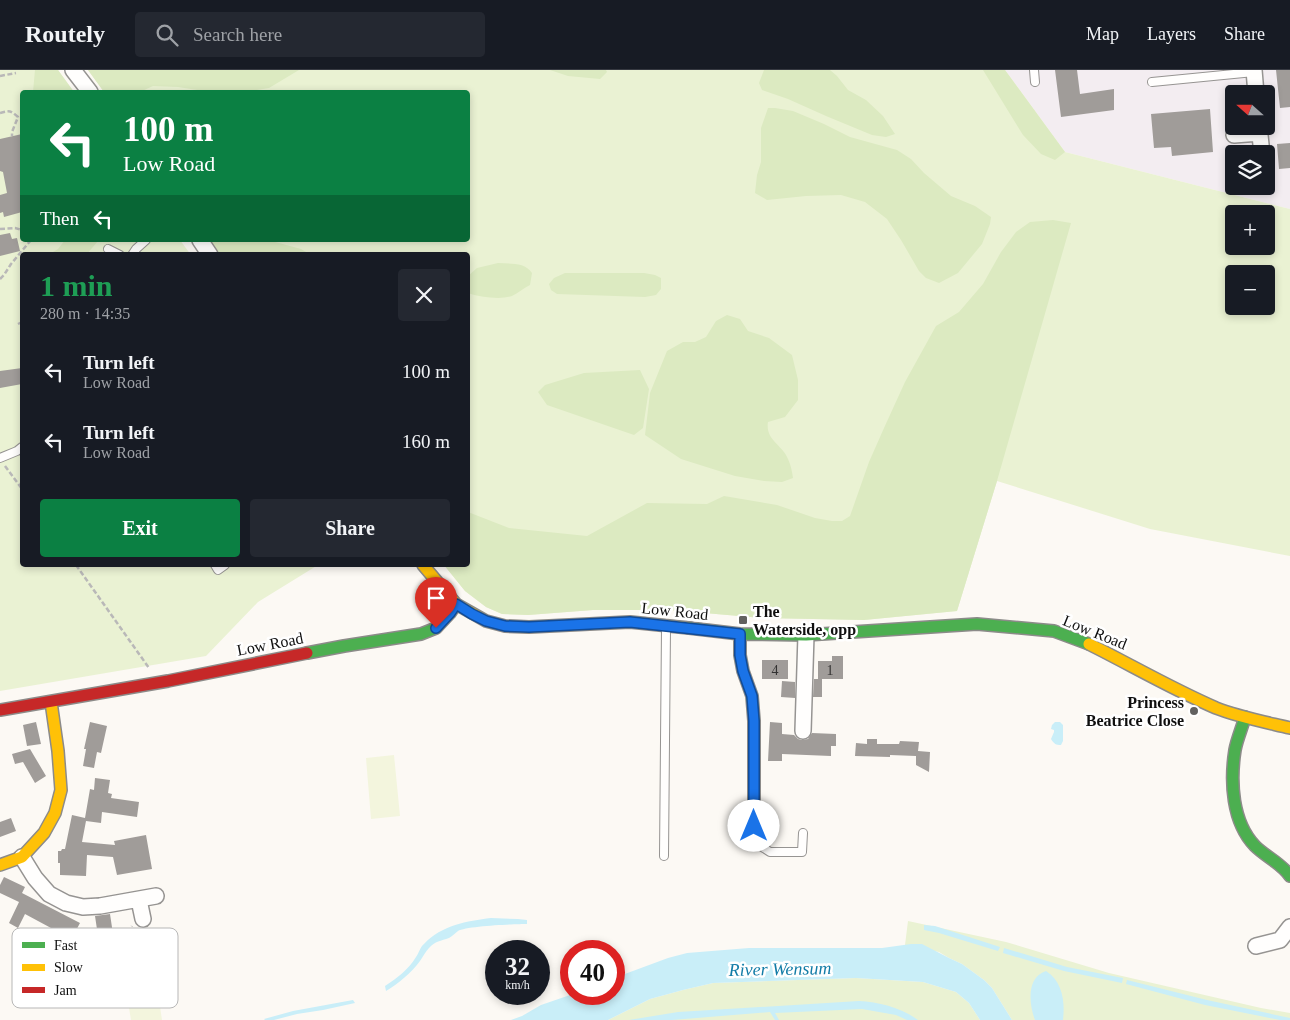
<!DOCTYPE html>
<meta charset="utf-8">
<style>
body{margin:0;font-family:Georgia,serif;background:#242831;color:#f1f3f6;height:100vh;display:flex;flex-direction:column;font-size:19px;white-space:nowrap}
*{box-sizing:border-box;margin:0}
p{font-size:16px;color:#9ea1a6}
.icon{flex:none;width:28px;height:28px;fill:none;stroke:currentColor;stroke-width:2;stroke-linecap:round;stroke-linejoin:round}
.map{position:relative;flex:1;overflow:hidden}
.details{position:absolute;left:20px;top:182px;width:450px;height:315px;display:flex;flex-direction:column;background:#171b24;border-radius:5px;box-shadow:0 2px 8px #0003}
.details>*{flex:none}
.banner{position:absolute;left:20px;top:20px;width:450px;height:152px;border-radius:5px;box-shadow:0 2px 8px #0003;background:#0b8043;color:#fff;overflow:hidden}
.needle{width:32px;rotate:291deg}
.controls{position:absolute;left:1225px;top:15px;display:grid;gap:10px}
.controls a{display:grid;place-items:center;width:50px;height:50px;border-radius:5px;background:#171b24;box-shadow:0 2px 8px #0003;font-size:25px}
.speed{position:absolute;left:485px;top:870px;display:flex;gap:10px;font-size:25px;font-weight:700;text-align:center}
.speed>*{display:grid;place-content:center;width:65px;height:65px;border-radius:50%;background:#171b24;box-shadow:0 2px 8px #0003;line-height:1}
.speed small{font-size:12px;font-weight:400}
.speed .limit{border:8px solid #d22;background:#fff;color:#111}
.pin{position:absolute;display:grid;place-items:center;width:42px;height:42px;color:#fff;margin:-51px -21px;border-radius:50% 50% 50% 0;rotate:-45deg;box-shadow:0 0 5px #0007}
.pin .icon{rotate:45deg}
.me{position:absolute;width:55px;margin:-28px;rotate:0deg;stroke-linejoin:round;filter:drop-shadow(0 0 4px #0008)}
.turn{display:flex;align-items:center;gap:18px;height:105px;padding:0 20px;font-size:22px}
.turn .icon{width:65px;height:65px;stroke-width:2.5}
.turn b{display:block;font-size:35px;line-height:42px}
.then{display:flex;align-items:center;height:48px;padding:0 20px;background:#0003;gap:10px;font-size:19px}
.round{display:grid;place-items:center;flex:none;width:52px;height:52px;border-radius:5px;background:#242831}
.overview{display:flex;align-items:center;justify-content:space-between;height:85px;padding:0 20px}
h1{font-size:30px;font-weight:700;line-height:38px;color:#1e9e55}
.action{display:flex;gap:10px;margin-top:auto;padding:10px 20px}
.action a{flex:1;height:58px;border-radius:5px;background:#0b8043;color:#fff;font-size:20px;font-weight:700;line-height:58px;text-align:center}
.action a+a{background:#242831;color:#f1f3f6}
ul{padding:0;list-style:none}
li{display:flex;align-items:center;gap:15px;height:70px;padding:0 20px}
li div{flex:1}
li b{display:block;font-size:19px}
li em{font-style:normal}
header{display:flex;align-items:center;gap:30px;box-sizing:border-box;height:70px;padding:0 25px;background:#171b24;border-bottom:1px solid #363941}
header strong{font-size:24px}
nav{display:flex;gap:28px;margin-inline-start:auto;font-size:18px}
.search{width:350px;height:45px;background:#242831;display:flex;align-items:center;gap:12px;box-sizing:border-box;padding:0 18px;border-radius:5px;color:#9ea1a6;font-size:19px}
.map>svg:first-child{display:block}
</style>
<header>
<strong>Routely</strong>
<div class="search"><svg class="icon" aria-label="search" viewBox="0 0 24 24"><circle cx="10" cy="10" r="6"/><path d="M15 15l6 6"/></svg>Search here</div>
<nav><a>Map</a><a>Layers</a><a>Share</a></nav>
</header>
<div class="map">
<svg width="1290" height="950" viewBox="0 0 1290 950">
<rect width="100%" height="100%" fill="#fcf9f4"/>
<path fill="#f3edf1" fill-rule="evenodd" d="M1005 0H1290V139L1065 82ZM1234 24H1266V56H1234ZM1234 84H1266V116H1234Z"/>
<path fill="#eaf2d3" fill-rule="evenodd" d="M0 0H58L74 22H22V170H180L191 185H22V495H318L258 532 206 586 0 621Z
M88 0H1005L1065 82 1290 139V486L1150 459 997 411 957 541 864 550 762 548 670 540H593L528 545 502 544 486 537 465 521 444 495H468V185H220L210 170H468V22H104ZM1234 144H1266V176H1234ZM1234 204H1266V236H1234Z
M908 851 1006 872 1109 903 1261 938 1290 943V950H1012L992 918 984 910 962 894 949 888 939 882 905 875Z
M856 908 923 912 956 922 969 933 980 950H608L650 929 683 920 713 913Z"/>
<path fill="#dceac1" d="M35 0H58L74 22H33Z
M88 0H299L269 18 246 22H210L178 17 153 16 140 22H104Z
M550 0H606L607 2 600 9 568 6Z
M764 0H830L837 6 848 20 866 30 883 46 895 64 886 67 872 65 826 46 788 29 762 20 759 13Z
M983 0H1005L1065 82 1055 90 1041 84 1023 65Z
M768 38H775L793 41 824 54 850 67 897 80 911 89 924 103 951 126 975 136 991 147 990 154 982 174 958 203 939 213 926 208 919 201 901 170 887 149 865 132 841 125 806 126 767 130 755 123 757 105 761 92V58Z
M1053 150 1071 153 997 411 957 541 864 550 762 548 670 540H593L528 545 502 544 486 537 465 521 444 495H468V442L509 458 587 466 647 433 707 434 724 426 777 435 815 448 832 451H842L850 446 869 392 884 358 905 312 936 256 959 242 983 214 1001 182 1016 162 1030 152Z
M65 170H99L86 185H48L58 179Z
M210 170H268L301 179 311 185H220Z
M498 193C511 194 525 192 532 203L530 215C524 218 518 223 512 226 501 230 479 227 468 223V206L477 198Z
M565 203H644L655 205 661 208V219L656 225 645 227 557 224 551 220 549 214 554 208Z
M727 245 740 249 748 261 769 268 792 285 798 310V330L785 347 768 352C765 370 783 375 788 389 791 395 792 402 793 408L782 412 764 411 735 406 681 389 645 365 650 323 667 281 683 272H695L706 267 716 251Z
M640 300 649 319 643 358 634 365 547 335 538 322 545 315 584 303Z"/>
<path fill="#f3f5dd" d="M394 685 400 746 371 749 366 688Z
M156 909 162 950H131L125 914Z"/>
<path fill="#c9eef8" d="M1055 652H1060L1063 655V671L1061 675C1056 675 1054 674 1051 669L1054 662V660L1051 659 1052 655Z
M491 848 518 849 527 850V854C515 854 466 856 458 861 455 863 453 866 449 868 441 871 435 871 429 878 425 882 423 887 420 891 411 903 399 913 386 921L385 916C397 908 408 900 416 887 419 883 420 877 424 874 442 855 467 851 491 848Z
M924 855 935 856 1000 877 998 881 939 863 924 860Z
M911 874H922L949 888 962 894 984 910 992 918 1012 950H980L969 933 956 922 923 912 856 908 713 913 683 920 650 929 608 950H511L522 946 541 935 573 924H614V908L668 888 687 883 749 878H882Z
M1004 878 1067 897 1123 908 1122 913 1064 901 1003 883Z
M1046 901C1063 912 1065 932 1063 950H1035C1029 935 1026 907 1046 901Z
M1127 910 1207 930 1290 948V950H1280L1205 935 1126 914Z
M353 930 355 933 323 940 297 944 274 950H265L264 949 293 941Z
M859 931C879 932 902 938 918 950H907L896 945 862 939 775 943 779 950H775L770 942 672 950H629L678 942Z"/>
<path fill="#a09c99" d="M1055 0H1077L1080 24 1114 19V40L1061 47Z
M1276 0H1290V37L1280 38Z
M1210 39 1213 82 1172 86 1171 77 1154 78 1151 44Z
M22 64V142L4 147 3 142 0 143V125L7 123 3 102 0 101V69Z
M1290 73V98L1279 99 1277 74Z
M10 163 12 169 17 168 20 181 0 186V165Z
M22 298V314L0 318V301Z
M832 586H843V609H822V627H813L814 609H818V591H832Z
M762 590H788V609H762Z
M782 611 795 612V628L781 627Z
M36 652 41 674 27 676 23 655Z
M90 652 107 656 101 683 97 682 94 698 83 696 86 679H84Z
M770 652 782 653V664L794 665 798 669 802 670 808 669 812 663 836 664V676H831V686L782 684V691H768Z
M867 669H877V674H899L900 671 919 672 918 681 930 682 929 702 916 695V686L890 685V687L855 686 856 673 867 674Z
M30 679 46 706 35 713 23 692 15 694 12 684Z
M95 708 110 710 108 723 112 724 111 728 139 732 137 747 102 742 101 753 86 751 82 772 115 775 114 771 146 765 152 799 117 805 113 787 87 785 86 806 60 805V793H58V781H61L62 779H65L72 745 85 748 90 719 94 720Z
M11 748 16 761 0 767V752Z
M4 807 25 817 22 823 80 853 72 868 62 862 55 875 45 869 51 858 25 844 18 858 9 853 19 832 0 823V815Z
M110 844 113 864 98 866 95 846Z"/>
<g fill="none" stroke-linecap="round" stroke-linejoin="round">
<defs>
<path id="lane" d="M1034 0 1035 12
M1152 12 1254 2
M108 179 120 185
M132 185 136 179 146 170
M0 388 17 381 22 377
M215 495 218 500 225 495
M756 773 770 782H802L803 763
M664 786 666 558"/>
<path id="street" d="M73 0 90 22
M1254 0 1256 24
M1259 56 1262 84
M1234 65 1260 63
M200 170 210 185
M803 661 806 565
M22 787 35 808 49 824 66 833 83 837 100 836 156 826
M139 830 143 849
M1256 876 1280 870 1290 857"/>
<path id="fast" d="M689 558 740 564 806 565 977 554 1054 561 1089 574
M740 564V585L743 601 752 626 754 651V772
M307 583 344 576 421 564 436 558 450 543 456 534
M1245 647C1242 658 1237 669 1235 680 1230 712 1232 752 1255 776 1266 787 1281 793 1290 806"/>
<path id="slow" d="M423 495 456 534 486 551 505 556 529 557 630 552 689 558
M1089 574C1131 595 1172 619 1216 638 1239 647 1265 652 1290 658
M0 795 22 787 44 763 55 743 61 720 58 681 51 632"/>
<path id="jam" d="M0 640 168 611 307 583"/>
</defs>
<use href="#lane" stroke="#969492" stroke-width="10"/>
<use href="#street" stroke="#969492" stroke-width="18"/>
<use href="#fast" stroke="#8c8b89" stroke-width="14"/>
<use href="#slow" stroke="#8c8b89" stroke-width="14"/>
<use href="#jam" stroke="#8c8b89" stroke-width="14"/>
<path stroke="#b9b8b8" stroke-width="2.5" stroke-dasharray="5 2.5" stroke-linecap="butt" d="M0 6 16 3
M0 43C10 40 11 41 18 47L12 62V66
M0 159 15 158 22 160
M0 209 4 205 11 194 31 170
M18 254 22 252
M5 396 22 419
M21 415 22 400
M76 495 149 598
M126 920 104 923C103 917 102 910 103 903 106 885 125 873 132 856
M104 923V930"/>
<use href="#lane" stroke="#fffefd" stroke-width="8"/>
<use href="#street" stroke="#fffefd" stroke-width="15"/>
<use href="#fast" stroke="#4caf50" stroke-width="11"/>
<use href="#slow" stroke="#ffc107" stroke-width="11"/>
<use href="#jam" stroke="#c62828" stroke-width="11"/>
</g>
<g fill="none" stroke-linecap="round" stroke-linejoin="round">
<defs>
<path id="route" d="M436 558 450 543 456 534 472 544 486 551 505 556 529 557 630 552 740 564V585L743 601 752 626 754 651V756"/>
</defs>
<use href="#route" stroke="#114b97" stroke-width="12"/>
<use href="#route" stroke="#1a73e8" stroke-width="9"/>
</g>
<g fill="#62615f" stroke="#fff" stroke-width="2">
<rect x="738" y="545" width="10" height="10" rx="2.5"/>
<circle cx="1194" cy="641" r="5"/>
</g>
<g text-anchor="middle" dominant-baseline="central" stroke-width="5" stroke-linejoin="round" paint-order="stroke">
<g font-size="14" fill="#333232">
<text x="775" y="600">4</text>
<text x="830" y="600">1</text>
</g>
<g font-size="16" fill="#0f0f0f" stroke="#fff">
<text transform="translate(675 541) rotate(6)">Low Road</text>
<text transform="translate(1095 562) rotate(22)">Low Road</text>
<text transform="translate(270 574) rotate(-11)">Low Road</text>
</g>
<g font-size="16" font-weight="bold" fill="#0f0f0f" stroke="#fff" text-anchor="start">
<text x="753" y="541">The<tspan x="753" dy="18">Waterside, opp</tspan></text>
<text x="1184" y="632" text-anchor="end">Princess<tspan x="1184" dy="18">Beatrice Close</tspan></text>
</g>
<g font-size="18" font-style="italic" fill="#127ca7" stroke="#fff">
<text transform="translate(780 899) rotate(-1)">River Wensum</text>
</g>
</g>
<rect x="12" y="858" width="166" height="80" rx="8" fill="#fff" stroke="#b7b7b7" stroke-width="1"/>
<rect x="22" y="872" width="23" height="6" fill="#4caf50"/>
<rect x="22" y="894" width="23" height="7" fill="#ffc107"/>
<rect x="22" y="917" width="23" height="6" fill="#c62828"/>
<g font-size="14" fill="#0f0f0f">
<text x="54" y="880">Fast</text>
<text x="54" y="902">Slow</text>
<text x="54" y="925">Jam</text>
</g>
</svg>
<div class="controls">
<a><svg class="needle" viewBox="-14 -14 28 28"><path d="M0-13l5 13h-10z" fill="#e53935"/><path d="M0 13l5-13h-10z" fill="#9ea1a6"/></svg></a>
<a><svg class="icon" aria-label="layers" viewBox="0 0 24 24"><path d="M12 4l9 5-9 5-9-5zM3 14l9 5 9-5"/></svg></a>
<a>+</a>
<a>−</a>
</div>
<div class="speed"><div>32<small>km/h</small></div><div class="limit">40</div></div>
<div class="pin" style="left:436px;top:558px;background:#d93025"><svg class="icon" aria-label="arrive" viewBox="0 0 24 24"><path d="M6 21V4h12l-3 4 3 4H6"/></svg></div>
<svg class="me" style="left:754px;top:756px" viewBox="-20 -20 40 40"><circle r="19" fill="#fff"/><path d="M0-13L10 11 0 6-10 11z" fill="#1a73e8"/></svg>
<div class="banner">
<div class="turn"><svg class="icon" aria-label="left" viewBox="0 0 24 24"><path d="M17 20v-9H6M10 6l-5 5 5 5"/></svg><div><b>100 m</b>Low Road</div></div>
<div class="then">Then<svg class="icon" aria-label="left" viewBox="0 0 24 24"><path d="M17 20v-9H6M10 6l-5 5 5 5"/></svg></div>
</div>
<section class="details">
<div class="overview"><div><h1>1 min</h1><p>280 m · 14:35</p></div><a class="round"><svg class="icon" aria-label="close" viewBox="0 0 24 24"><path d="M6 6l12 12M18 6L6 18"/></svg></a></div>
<ul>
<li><svg class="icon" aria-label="left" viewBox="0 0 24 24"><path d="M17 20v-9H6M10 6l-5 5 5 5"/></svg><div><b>Turn left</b><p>Low Road</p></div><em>100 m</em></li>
<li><svg class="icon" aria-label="left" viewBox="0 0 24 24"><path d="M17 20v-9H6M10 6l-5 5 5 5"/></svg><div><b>Turn left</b><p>Low Road</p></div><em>160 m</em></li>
</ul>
<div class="action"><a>Exit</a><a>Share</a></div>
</section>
</div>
